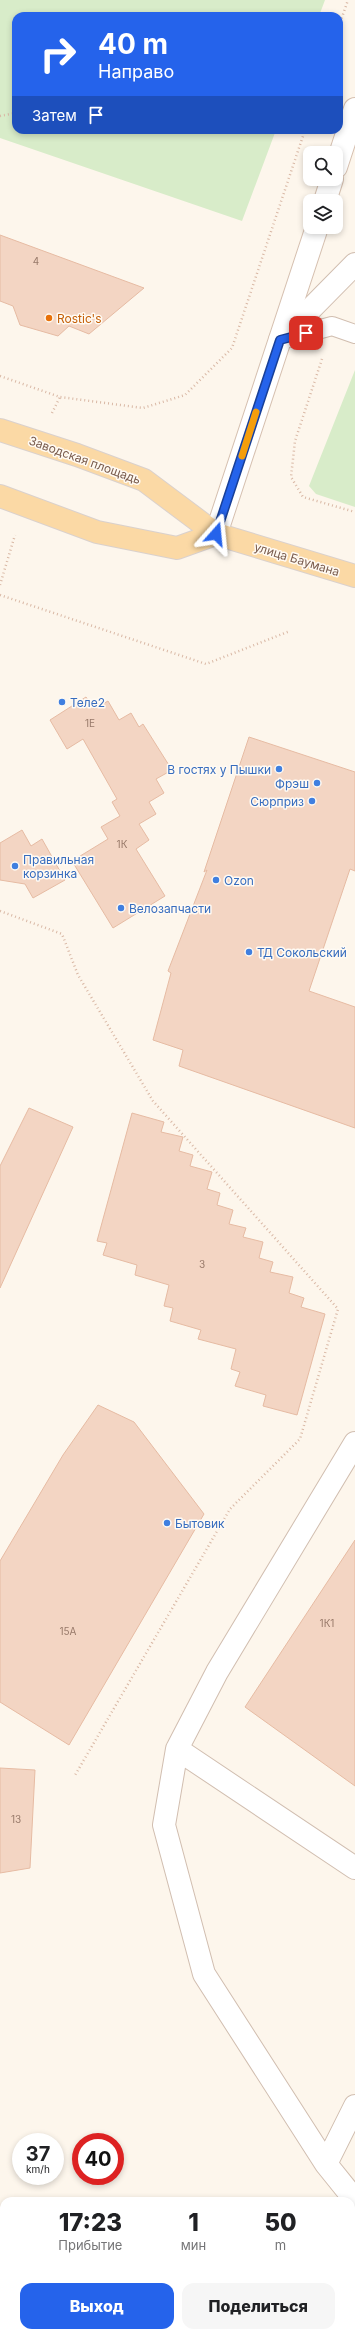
<!DOCTYPE html>
<html lang="ru">
<meta charset="utf-8">
<style>
body{margin:0;font-family:Inter,sans-serif;background:#f6f6f6;color:#202124;height:100vh;display:flex;flex-direction:column;font-size:15px;white-space:nowrap}
*{box-sizing:border-box;margin:0}
p{font-size:13px;color:#757577}
.icon{flex:none;width:22px;height:22px;fill:none;stroke:currentColor;stroke-width:2;stroke-linecap:round;stroke-linejoin:round}
.map{position:relative;flex:1;overflow:hidden}
.drawer{position:absolute;left:0px;top:2197px;width:355px;height:140px;display:flex;flex-direction:column;background:#fff;border-radius:12px 12px 0 0;box-shadow:0 2px 6px #0003}
.drawer>*{flex:none}
.top-card{position:absolute;left:12px;top:12px;width:331px;height:122px;border-radius:12px;box-shadow:0 2px 6px #0003;background:#2563eb;color:#fff;overflow:hidden}
.controls{position:absolute;left:303px;top:146px;display:grid;gap:8px}
.controls a{display:grid;place-items:center;width:40px;height:40px;border-radius:8px;background:#fff;box-shadow:0 2px 6px #0003;font-size:20px}
.speed{position:absolute;left:12px;top:2133px;display:flex;gap:8px;font-size:20px;font-weight:700;text-align:center}
.speed>*{display:grid;place-content:center;width:52px;height:52px;border-radius:50%;background:#fff;box-shadow:0 2px 6px #0003;line-height:1}
.speed small{font-size:10px;font-weight:400}
.speed .limit{border:6px solid #d22;background:#fff;color:#111}
.pin{position:absolute;display:grid;place-items:center;width:34px;height:34px;color:#fff;margin:-17px;border-radius:8px;box-shadow:0 2px 6px #0006}
.me{position:absolute;width:44px;margin:-22px;rotate:18deg;stroke-linejoin:round;filter:drop-shadow(0 0 3px #0008)}
.turn{display:flex;align-items:center;gap:14px;height:84px;padding:0 20px;font-size:18px}
.turn .icon{width:52px;height:52px;stroke-width:2.5}
.turn b{display:block;font-size:28px;line-height:34px}
.then{display:flex;align-items:center;height:38px;padding:0 20px;background:#0003;gap:8px;font-size:15px}
.eta{display:flex;justify-content:space-evenly;align-items:center;height:68px;text-align:center}
.eta b{font-size:24px;font-weight:800;line-height:28px}
.primary-button{display:flex;gap:8px;margin-top:auto;padding:8px 20px}
.primary-button a{flex:1;height:46px;border-radius:12px;background:#2563eb;color:#fff;font-size:16px;font-weight:800;line-height:46px;text-align:center}
.primary-button a+a{background:#f6f6f6;color:#202124}
.map>svg:first-child{display:block}
</style>
<div class="map">
<svg width="355" height="2337" viewBox="0 0 355 2337">
<rect width="100%" height="100%" fill="#fdf6ec"/>
<path fill="#d8ecc9" d="M0 0H325L319 16H16V130H276L242 221 0 138Z
M355 370V507L316 494 309 486Z"/>
<path fill="#f3d5c3" stroke="#e6bba3" d="M0 235 144 288 89 334 69 326 58 336 20 325 13 306 0 301Z
M86 697 94 709 108 701 119 720 131 713 139 727 143 724 172 770 156 779 164 793 149 802 156 814 139 824 149 840 136 849 165 896 113 928 72 861 108 839 101 827 120 816 112 802 117 799 83 739 67 749 50 720Z
M249 737 355 772V871L350 869 309 991 355 1007V1128L179 1066 183 1050 153 1040 171 973 168 971 207 870 204 872Z
M22 830 31 846 42 839 65 880 33 898 25 884 0 880V843Z
M29 1108 73 1127 0 1288V1166Z
M132 1113 164 1122 161 1132 183 1137 179 1151 193 1155 190 1166 212 1172 207 1189 220 1193 217 1205 233 1210 229 1224 246 1228 243 1237 263 1242 259 1258 273 1262 270 1272 293 1277 289 1293 304 1298 301 1307 325 1314 297 1415 263 1406 266 1395 235 1386 240 1372 231 1369 236 1349 198 1339 201 1330 170 1321 173 1308 164 1306 169 1285 135 1275 137 1265 103 1255 107 1243 97 1241Z
M98 1405 134 1422 204 1514 69 1745 0 1702V1561L63 1455Z
M355 1540V1786L245 1707Z
M0 1768 35 1770 30 1868 0 1873Z"/>
<g fill="none" stroke-linecap="round" stroke-linejoin="round">
<defs>
<path id="lane" d="M280 340 332 326 355 334"/>
<path id="street" d="M280 340 355 264
M355 1443 217 1672 177 1749 355 1868
M177 1749 164 1825 204 1974 326 2164
M355 2106 326 2164 355 2200"/>
<path id="secondary" d="M336 167 355 109
M325 201 332 179
M216 534 317 227"/>
<path id="primary" d="M0 430 77 455 144 480 216 534 355 576
M0 496 97 532 177 548 216 534"/>
</defs>
<use href="#lane" stroke="#d1beb0" stroke-width="20"/>
<use href="#street" stroke="#d1beb0" stroke-width="24"/>
<use href="#secondary" stroke="#d6c0b0" stroke-width="24"/>
<use href="#primary" stroke="#dad1cd" stroke-width="24"/>
<path stroke="#d9b8a5" stroke-width="2.5" stroke-dasharray="1 3" stroke-linecap="butt" d="M339 26 348 0
M0 116 16 113
M322 359 295 441 291 477 303 497 355 512
M0 376 60 397 143 408 185 395 232 348 305 130
M52 413 60 397
M0 585 15 535
M0 595 206 664 290 631
M0 911 62 934 78 975 153 1101 338 1309 300 1439 230 1509 74 1777"/>
<use href="#lane" stroke="#fff" stroke-width="18"/>
<use href="#street" stroke="#fff" stroke-width="22"/>
<use href="#secondary" stroke="#fff" stroke-width="22"/>
<use href="#primary" stroke="#fbd9a5" stroke-width="22"/>
</g>
<g fill="none" stroke-linecap="round" stroke-linejoin="round">
<defs>
<path id="route" d="M216 534 280 340 306 333"/>
</defs>
<use href="#route" stroke="#184099" stroke-width="10"/>
<use href="#route" stroke="#2563eb" stroke-width="7"/>
<path stroke="#f59e0b" stroke-width="7" d="M242 456 256 412"/>
</g>
<circle fill="#e8710a" stroke="#fffaf3" stroke-width="1.5" cx="49" cy="318" r="4"/>
<g fill="#3f7fe0" stroke="#fffaf3" stroke-width="1.5">
<circle cx="62" cy="702" r="4"/>
<circle cx="279" cy="769" r="4"/>
<circle cx="317" cy="783" r="4"/>
<circle cx="312" cy="801" r="4"/>
<circle cx="15" cy="866" r="4"/>
<circle cx="216" cy="880" r="4"/>
<circle cx="121" cy="908" r="4"/>
<circle cx="249" cy="952" r="4"/>
<circle cx="167" cy="1523" r="4"/>
</g>
<g text-anchor="middle" dominant-baseline="central" stroke-width="3" stroke-linejoin="round" paint-order="stroke">
<g font-size="10" fill="#987a6a">
<text x="36" y="261">4</text>
<text x="90" y="723">1Е</text>
<text x="122" y="844">1К</text>
<text x="202" y="1264">3</text>
<text x="327" y="1623">1К1</text>
<text x="68" y="1631">15А</text>
<text x="16" y="1819">13</text>
</g>
<g font-size="12" fill="#c56008" stroke="#fffaf3" text-anchor="start">
<text x="57" y="318">Rostic's</text>
</g>
<g font-size="12" fill="#7a5c4d" stroke="#fffaf3">
<text transform="translate(85 460) rotate(20)">Заводская площадь</text>
<text transform="translate(297 559) rotate(17)">улица Баумана</text>
</g>
<g font-size="12" fill="#366cbe" stroke="#fffaf3" text-anchor="start">
<text x="70" y="702">Теле2</text>
<text x="271" y="769" text-anchor="end">В гостях у Пышки</text>
<text x="309" y="783" text-anchor="end">Фрэш</text>
<text x="304" y="801" text-anchor="end">Сюрприз</text>
<text x="23" y="859">Правильная<tspan x="23" dy="14">корзинка</tspan></text>
<text x="224" y="880">Ozon</text>
<text x="129" y="908">Велозапчасти</text>
<text x="257" y="952">ТД Сокольский</text>
<text x="175" y="1523">Бытовик</text>
</g>
</g>
</svg>
<div class="controls">
<a><svg class="icon" aria-label="search" viewBox="0 0 24 24"><circle cx="10" cy="10" r="6"/><path d="M15 15l6 6"/></svg></a>
<a><svg class="icon" aria-label="layers" viewBox="0 0 24 24"><path d="M12 4l9 5-9 5-9-5zM3 14l9 5 9-5"/></svg></a>
</div>
<div class="speed"><div>37<small>km/h</small></div><div class="limit">40</div></div>
<div class="pin" style="left:306px;top:333px;background:#d93025"><svg class="icon" aria-label="arrive" viewBox="0 0 24 24"><path d="M6 21V4h12l-3 4 3 4H6"/></svg></div>
<svg class="me" style="left:216px;top:534px" viewBox="-20 -20 40 40"><path d="M0-17L14 15 0 8-14 15z" fill="#2563eb" stroke="#fff" stroke-width="4"/></svg>
<div class="top-card">
<div class="turn"><svg class="icon" aria-label="right" viewBox="0 0 24 24"><path d="M7 20v-9h11M14 6l5 5-5 5"/></svg><div><b>40 m</b>Направо</div></div>
<div class="then">Затем<svg class="icon" aria-label="arrive" viewBox="0 0 24 24"><path d="M6 21V4h12l-3 4 3 4H6"/></svg></div>
</div>
<section class="drawer">
<div class="eta">
<div><b>17:23</b><p>Прибытие</p></div>
<div><b>1</b><p>мин</p></div>
<div><b>50</b><p>m</p></div>
</div>
<div class="primary-button"><a>Выход</a><a>Поделиться</a></div>
</section>
</div>
